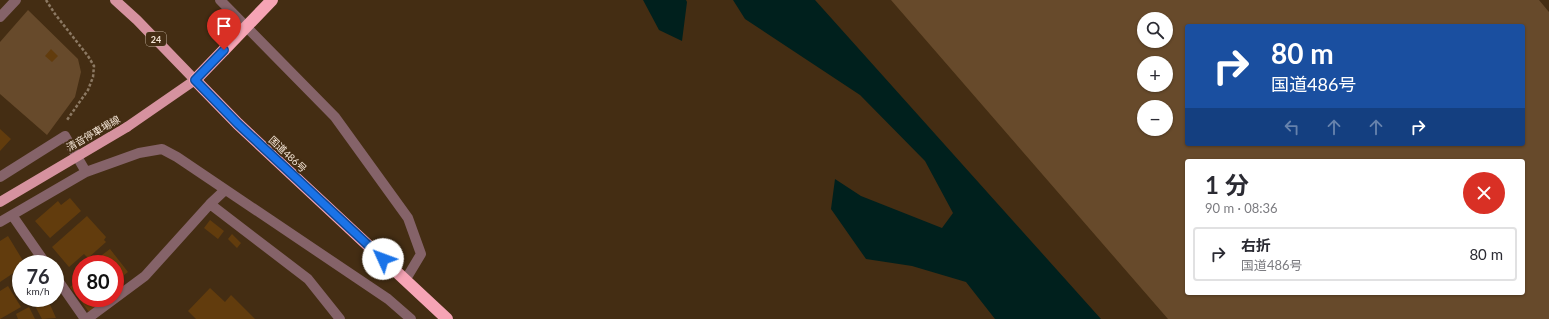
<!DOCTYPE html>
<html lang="ja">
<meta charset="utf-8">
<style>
body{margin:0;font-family:Lato,"Noto Sans JP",sans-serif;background:#f7f7f7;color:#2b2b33;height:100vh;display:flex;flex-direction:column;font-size:15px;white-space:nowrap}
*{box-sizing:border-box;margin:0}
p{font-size:13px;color:#7c7c81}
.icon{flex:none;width:22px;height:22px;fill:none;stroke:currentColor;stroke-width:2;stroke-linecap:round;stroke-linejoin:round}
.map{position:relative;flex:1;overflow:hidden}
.side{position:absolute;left:1185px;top:159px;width:340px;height:136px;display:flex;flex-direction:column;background:#fff;border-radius:4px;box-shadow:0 1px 3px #0004}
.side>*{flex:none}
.top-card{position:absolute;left:1185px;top:24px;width:340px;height:122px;border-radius:4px;box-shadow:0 1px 3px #0004;background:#1a4fa0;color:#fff;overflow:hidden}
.tools{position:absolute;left:1137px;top:12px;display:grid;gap:8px}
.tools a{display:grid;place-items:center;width:36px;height:36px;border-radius:50%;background:#fff;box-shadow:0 1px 3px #0004;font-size:20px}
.speed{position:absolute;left:12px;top:255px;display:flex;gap:8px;font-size:20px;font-weight:700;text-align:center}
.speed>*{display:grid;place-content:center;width:52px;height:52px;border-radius:50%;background:#fff;box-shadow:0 1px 3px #0004;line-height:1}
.speed small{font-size:10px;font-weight:400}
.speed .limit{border:6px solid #d22;background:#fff;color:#111}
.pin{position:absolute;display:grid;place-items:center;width:34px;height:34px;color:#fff;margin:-41px -17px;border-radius:50% 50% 50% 0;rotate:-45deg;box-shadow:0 0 4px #0007}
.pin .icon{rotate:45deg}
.me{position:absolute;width:44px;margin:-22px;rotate:313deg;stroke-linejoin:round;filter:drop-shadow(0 0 3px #0008)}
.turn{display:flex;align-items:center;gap:14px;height:84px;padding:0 20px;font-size:18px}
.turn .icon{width:52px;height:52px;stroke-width:2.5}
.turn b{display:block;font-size:28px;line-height:34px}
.lanes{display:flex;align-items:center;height:38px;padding:0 20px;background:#0003;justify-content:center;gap:20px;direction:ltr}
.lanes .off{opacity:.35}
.round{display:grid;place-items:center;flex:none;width:42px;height:42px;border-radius:21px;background:#f7f7f7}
.summary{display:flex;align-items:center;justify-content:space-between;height:68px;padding:0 20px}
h1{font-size:24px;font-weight:700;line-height:30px}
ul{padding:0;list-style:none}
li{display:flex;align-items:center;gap:12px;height:54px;margin:0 8px 6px;padding:0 12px;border:2px solid #e1e1e2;border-radius:4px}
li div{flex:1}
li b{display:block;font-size:15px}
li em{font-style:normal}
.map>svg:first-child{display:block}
</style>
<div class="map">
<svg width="1549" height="319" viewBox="0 0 1549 319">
<rect width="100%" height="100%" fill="#442d13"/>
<path fill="#674a2b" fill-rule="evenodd" d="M891 0H1539L1549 12V319H1168ZM1144 19H1166V41H1144ZM1187 26H1523V144H1187ZM1144 63H1166V85H1144ZM1144 107H1166V129H1144ZM1187 161H1523V293H1187Z
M28 10 78 59 81 72 75 97 47 135 0 94V42Z"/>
<path fill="#00201d" d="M643 0H686L687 2 682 41 659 30Z
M733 0H815L1101 319H995L966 282 912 266 866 259 831 209 835 179 861 196 942 228 953 213 925 161 860 95 745 19Z"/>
<path fill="#623c0d" d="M51 49 58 56 52 62 45 56Z
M0 129 11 139 0 151Z
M70 198 81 211 50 238 35 221 58 201 61 205Z
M87 216 106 237 104 240 106 242 88 258 84 254 69 267 52 247Z
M210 220 224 231 218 239 204 228Z
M232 234 241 243 237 248 228 239Z
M8 236 25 264H21V268L0 282V241Z
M110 249 128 272 115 282V264H90Z
M81 271V298H108L89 312 70 287 81 278 78 274Z
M8 286 21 307 0 319V291Z
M210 288 225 302 231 295 255 319H196L188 311Z
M48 300 56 318 42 319 35 306Z
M29 307 35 319H18L16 314Z"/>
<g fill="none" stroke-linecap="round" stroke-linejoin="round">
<path stroke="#8c7963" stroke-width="2.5" stroke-dasharray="3 2" stroke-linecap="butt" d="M46 0 55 14 88 56 94 66 93 77 88 90 67 120"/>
<path stroke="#856369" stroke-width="10" d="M220 0 335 117 408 218 421 254 406 279
M0 17 16 0
M0 177 65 136 86 172
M225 190 210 204 308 279 340 319
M12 215 46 264
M0 222 86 172 139 153 162 149 177 157 388 299 411 319
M55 276 85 319
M87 319 145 276 210 204"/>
<path stroke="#d6929f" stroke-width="10" d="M115 0 137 20 195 80 127 127"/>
<path stroke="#f6a4b5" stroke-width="12" d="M224 50 195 80 238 124 447 319"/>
<path stroke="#d6929f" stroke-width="10" d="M0 202 127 127"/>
<path stroke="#f6a4b5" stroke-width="12" d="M224 50 272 0"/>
</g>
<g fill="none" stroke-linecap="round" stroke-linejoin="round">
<defs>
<path id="route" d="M224 50 195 80 238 124 383 259"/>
</defs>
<use href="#route" stroke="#114b97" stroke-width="10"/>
<use href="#route" stroke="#1a73e8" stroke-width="7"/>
</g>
<g text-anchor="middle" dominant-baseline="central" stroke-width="4" stroke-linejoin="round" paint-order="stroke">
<rect fill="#442d13" stroke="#bead9b" stroke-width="1" x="146" y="32" width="20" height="14" rx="3"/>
<g font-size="9" font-weight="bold" fill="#f3e4d5">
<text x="156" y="39">24</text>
</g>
<g font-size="10" fill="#f3e4d5" stroke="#442d13">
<text transform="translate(93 133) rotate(-30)">清音停車場線</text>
<text transform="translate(288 154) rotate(43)">国道486号</text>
</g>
</g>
</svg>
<div class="tools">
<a><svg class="icon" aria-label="search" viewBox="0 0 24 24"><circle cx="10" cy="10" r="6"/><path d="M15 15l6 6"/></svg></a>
<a>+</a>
<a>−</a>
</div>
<div class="speed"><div>76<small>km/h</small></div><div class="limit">80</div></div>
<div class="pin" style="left:224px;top:50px;background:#d93025"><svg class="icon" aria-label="arrive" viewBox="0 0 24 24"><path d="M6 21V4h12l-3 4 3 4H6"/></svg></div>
<svg class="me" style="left:383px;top:259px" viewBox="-20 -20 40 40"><circle r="19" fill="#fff"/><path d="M0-13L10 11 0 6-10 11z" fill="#1a73e8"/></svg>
<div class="top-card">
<div class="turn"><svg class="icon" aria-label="right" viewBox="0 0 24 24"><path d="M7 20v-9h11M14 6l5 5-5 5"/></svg><div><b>80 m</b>国道486号</div></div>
<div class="lanes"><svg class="icon off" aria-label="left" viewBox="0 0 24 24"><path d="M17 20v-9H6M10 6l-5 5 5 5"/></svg><svg class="icon off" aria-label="ahead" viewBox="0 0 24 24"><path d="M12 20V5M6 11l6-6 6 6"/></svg><svg class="icon off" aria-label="ahead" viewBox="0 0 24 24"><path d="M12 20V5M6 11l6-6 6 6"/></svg><svg class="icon" aria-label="right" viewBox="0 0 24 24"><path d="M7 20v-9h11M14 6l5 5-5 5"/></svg></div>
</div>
<section class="side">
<div class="summary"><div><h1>1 分</h1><p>90 m · 08:36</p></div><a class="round" style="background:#d93025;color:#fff"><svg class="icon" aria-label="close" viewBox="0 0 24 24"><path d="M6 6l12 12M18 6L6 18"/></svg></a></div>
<ul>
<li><svg class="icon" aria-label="right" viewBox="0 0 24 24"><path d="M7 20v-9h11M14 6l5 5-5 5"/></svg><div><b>右折</b><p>国道486号</p></div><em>80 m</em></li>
</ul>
</section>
</div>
